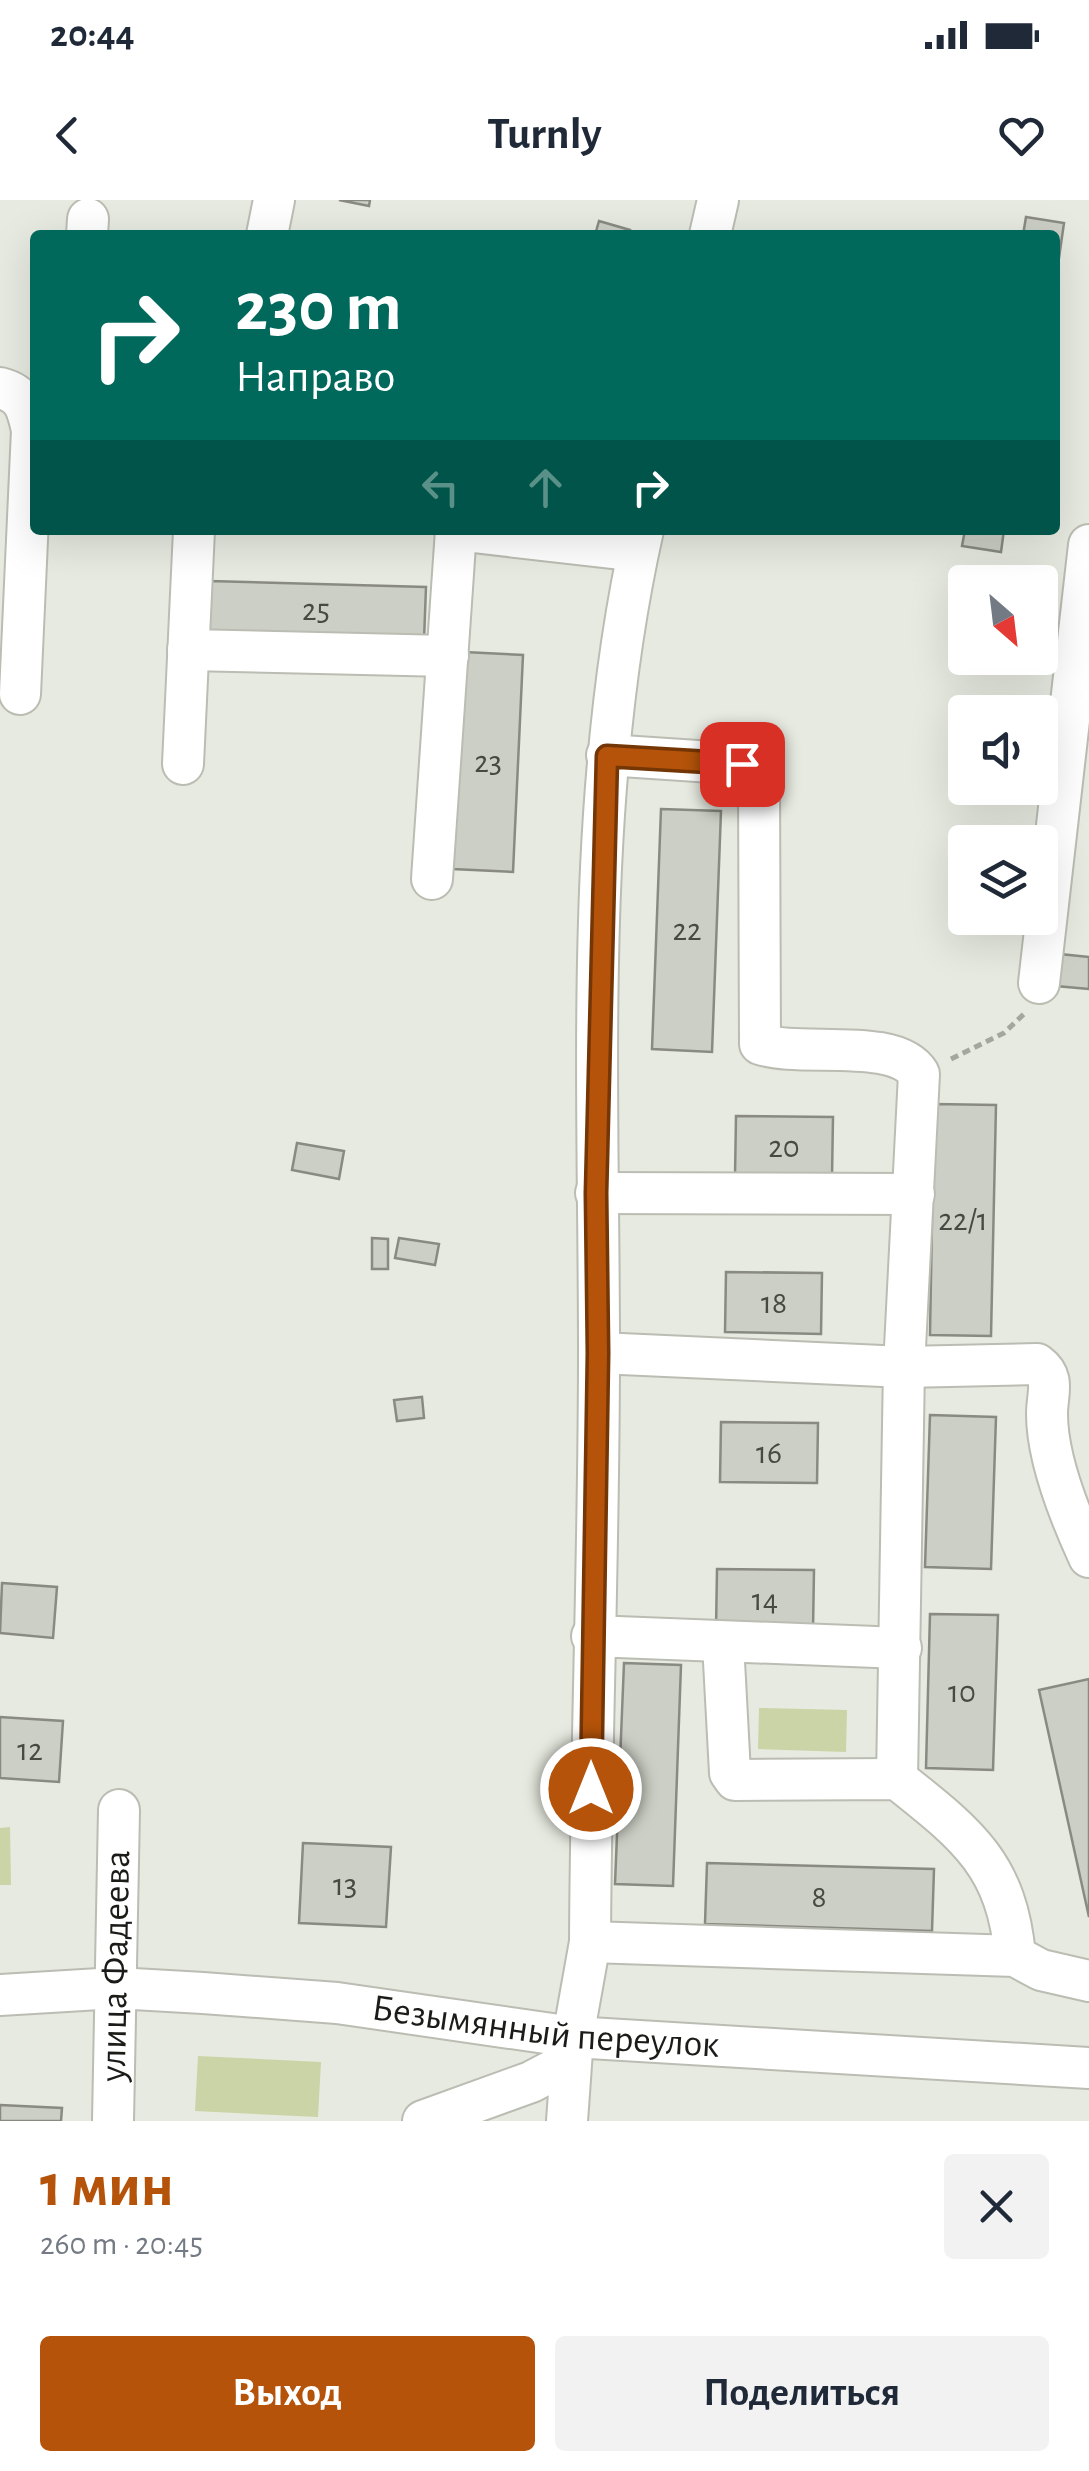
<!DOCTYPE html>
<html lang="ru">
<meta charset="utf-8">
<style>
body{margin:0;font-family:"Alegreya Sans",sans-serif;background:#f2f2f3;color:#1f2937;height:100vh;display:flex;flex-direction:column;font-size:38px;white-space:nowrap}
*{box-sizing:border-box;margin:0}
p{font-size:32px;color:#747a83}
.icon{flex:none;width:55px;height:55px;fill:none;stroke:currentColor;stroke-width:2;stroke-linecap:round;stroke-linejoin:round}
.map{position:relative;height:1921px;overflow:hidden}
.side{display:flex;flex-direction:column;background:#fff;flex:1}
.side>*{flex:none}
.hud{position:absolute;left:30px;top:30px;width:1030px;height:305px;border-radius:10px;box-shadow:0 10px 40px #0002;background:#00695c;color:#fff;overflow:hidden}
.needle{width:65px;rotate:152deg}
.tools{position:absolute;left:948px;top:365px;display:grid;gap:20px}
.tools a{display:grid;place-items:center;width:110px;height:110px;border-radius:10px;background:#fff;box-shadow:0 10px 40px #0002;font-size:50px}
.pin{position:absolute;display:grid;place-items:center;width:85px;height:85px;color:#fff;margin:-42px;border-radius:20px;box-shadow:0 5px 15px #0006}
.me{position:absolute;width:110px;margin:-55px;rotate:0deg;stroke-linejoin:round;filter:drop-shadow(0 0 8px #0008)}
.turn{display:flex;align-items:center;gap:35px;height:210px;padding:0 40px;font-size:45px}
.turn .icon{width:130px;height:130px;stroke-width:2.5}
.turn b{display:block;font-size:70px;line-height:85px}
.lanes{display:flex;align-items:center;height:95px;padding:0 40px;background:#0003;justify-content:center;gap:50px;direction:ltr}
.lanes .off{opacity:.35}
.round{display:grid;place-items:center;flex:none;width:105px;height:105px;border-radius:10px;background:#f2f2f3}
.summary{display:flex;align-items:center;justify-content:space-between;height:170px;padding:0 40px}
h1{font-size:60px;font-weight:700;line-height:75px;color:#b45309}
.cta{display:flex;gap:20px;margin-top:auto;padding:20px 40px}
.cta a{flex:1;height:115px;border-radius:10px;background:#b45309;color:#fff;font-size:40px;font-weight:700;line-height:115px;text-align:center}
.cta a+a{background:#f2f2f3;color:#1f2937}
.status{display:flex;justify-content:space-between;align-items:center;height:70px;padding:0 50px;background:#fff;direction:ltr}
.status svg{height:28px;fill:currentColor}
header{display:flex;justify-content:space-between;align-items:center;height:130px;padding:0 40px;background:#fff;font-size:45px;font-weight:700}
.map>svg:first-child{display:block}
</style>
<div class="status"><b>20:44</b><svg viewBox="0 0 49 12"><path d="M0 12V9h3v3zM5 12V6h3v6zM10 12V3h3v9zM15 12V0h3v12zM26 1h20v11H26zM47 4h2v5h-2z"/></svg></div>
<header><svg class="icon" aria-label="back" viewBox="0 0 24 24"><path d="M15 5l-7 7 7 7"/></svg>Turnly<svg class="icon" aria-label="heart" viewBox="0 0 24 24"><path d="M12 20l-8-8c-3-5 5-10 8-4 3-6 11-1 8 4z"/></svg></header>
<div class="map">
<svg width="1089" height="1921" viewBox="0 0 1089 1921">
<rect width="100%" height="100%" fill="#e7eae0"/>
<path fill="#cad4a6" d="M759 1508 847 1510 846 1552 758 1549Z
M10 1627 11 1685H0V1628Z
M198 1856 321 1862 318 1917 195 1911Z"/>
<path fill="#cccfc5" stroke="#898b82" stroke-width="2.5" d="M339 0H370L369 6Z
M1026 17 1064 23 1059 58H1055V35H1023Z
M599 21 630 30 629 35H595Z
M965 330H1004L1001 352 962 346Z
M209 381 426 387 424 440 207 434Z
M464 452 523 455 513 672 453 669Z
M661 609 721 611 712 852 652 849Z
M1060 754 1089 757V789L1056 786Z
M934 904 996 905 991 1136 930 1135Z
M736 916 833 917 832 977 735 976Z
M297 943 344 951 339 979 292 970Z
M372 1038 388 1039V1069H372Z
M399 1038 439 1044 435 1065 395 1058Z
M726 1072 822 1073 821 1134 725 1132Z
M422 1197 424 1218 397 1221 394 1200Z
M930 1215 996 1217 991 1369 925 1367Z
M721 1222 818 1223 817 1283 720 1282Z
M717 1369 814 1370 813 1430 716 1429Z
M2 1383 57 1387 53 1438 0 1433Z
M930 1414 998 1415 993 1570 926 1568Z
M624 1463 681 1465 673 1686 615 1684Z
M1089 1479V1717L1039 1490Z
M0 1517 63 1521 59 1582 0 1578Z
M303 1643 391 1647 386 1727 299 1723Z
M707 1663 934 1669 932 1731 705 1724Z
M0 1905 62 1908 61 1921H0Z"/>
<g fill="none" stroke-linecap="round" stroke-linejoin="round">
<defs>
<g id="minor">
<path d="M87 35 88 19"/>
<path d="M267 35 274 0"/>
<path d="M710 35 718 0"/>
<path d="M0 188C24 194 27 208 32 230L20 494"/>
<path d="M188 450 448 456"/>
<path d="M607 555 742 564 759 581 760 844C800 858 896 836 919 874L904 1167 897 1579"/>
<path d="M183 564 194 330"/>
<path d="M432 679 456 330 638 351"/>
<path d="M1039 783 1089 345"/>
<path d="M596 993 914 994"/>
<path d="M599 1153 904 1167 1037 1164C1056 1178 1047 1193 1047 1214 1047 1258 1071 1318 1089 1357"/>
<path d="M592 1436 901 1448"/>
<path d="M723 1443 730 1573 735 1580 897 1579C966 1634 1007 1664 1015 1756"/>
<path d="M590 1742 1015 1756 1041 1770 1089 1781"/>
<path id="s1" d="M0 1795 116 1788 203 1793 337 1803 573 1837 1089 1868"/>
<path id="s2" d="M113 1921 119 1610"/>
<path d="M423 1921 531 1882 571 1861"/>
<path d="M567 1921 573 1837 590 1742C591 1545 599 1349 599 1152 599 881 583 595 643 330"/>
</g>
</defs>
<use href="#minor" stroke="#bbbdb3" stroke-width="44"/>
<path stroke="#a5a79f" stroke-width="5" stroke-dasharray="8 5" stroke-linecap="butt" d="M951 859 1004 833 1025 813"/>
<use href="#minor" stroke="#fff" stroke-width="40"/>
</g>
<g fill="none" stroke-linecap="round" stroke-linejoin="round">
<defs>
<path id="route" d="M591 1589 598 1153 596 993 607 556 742 564"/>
</defs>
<use href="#route" stroke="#753606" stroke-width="25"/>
<use href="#route" stroke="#b45309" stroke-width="18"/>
</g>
<g text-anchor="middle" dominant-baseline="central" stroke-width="8" stroke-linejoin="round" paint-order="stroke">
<g font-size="32" fill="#474943">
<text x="316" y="410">25</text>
<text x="488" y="562">23</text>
<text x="687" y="730">22</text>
<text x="784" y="947">20</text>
<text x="963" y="1020">22/1</text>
<text x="774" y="1103">18</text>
<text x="769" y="1253">16</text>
<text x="765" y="1400">14</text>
<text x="962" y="1492">10</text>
<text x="30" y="1550">12</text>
<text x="345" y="1685">13</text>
<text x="819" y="1697">8</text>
</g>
<g font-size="38" fill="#1b1c18" stroke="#f5f7ed">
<text stroke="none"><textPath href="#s2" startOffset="155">улица Фадеева</textPath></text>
<text stroke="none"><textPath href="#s1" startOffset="548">Безымянный переулок</textPath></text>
</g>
</g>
</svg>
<div class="tools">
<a><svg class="needle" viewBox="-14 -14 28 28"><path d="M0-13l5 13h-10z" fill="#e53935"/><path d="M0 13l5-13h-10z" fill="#747a83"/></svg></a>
<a><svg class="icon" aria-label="sound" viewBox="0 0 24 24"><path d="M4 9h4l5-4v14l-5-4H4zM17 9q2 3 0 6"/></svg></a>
<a><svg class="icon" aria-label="layers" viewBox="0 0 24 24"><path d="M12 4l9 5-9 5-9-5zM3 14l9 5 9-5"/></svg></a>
</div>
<div class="pin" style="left:742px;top:564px;background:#d93025"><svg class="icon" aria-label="arrive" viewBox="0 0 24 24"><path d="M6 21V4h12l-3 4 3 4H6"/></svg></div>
<svg class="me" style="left:591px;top:1589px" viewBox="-20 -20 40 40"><circle r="17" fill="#b45309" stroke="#fff" stroke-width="3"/><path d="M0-11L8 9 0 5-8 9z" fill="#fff"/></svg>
<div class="hud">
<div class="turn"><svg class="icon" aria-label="right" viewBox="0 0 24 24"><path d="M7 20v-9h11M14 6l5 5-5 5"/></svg><div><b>230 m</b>Направо</div></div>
<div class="lanes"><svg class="icon off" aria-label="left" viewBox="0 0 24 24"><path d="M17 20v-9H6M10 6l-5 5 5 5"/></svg><svg class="icon off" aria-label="ahead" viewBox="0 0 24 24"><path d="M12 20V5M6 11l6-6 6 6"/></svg><svg class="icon" aria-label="right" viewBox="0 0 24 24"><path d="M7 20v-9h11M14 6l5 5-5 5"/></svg></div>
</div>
</div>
<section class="side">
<div class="summary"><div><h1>1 мин</h1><p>260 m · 20:45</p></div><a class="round"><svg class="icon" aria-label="close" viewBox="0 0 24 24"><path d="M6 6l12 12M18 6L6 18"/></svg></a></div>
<div class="cta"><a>Выход</a><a>Поделиться</a></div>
</section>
